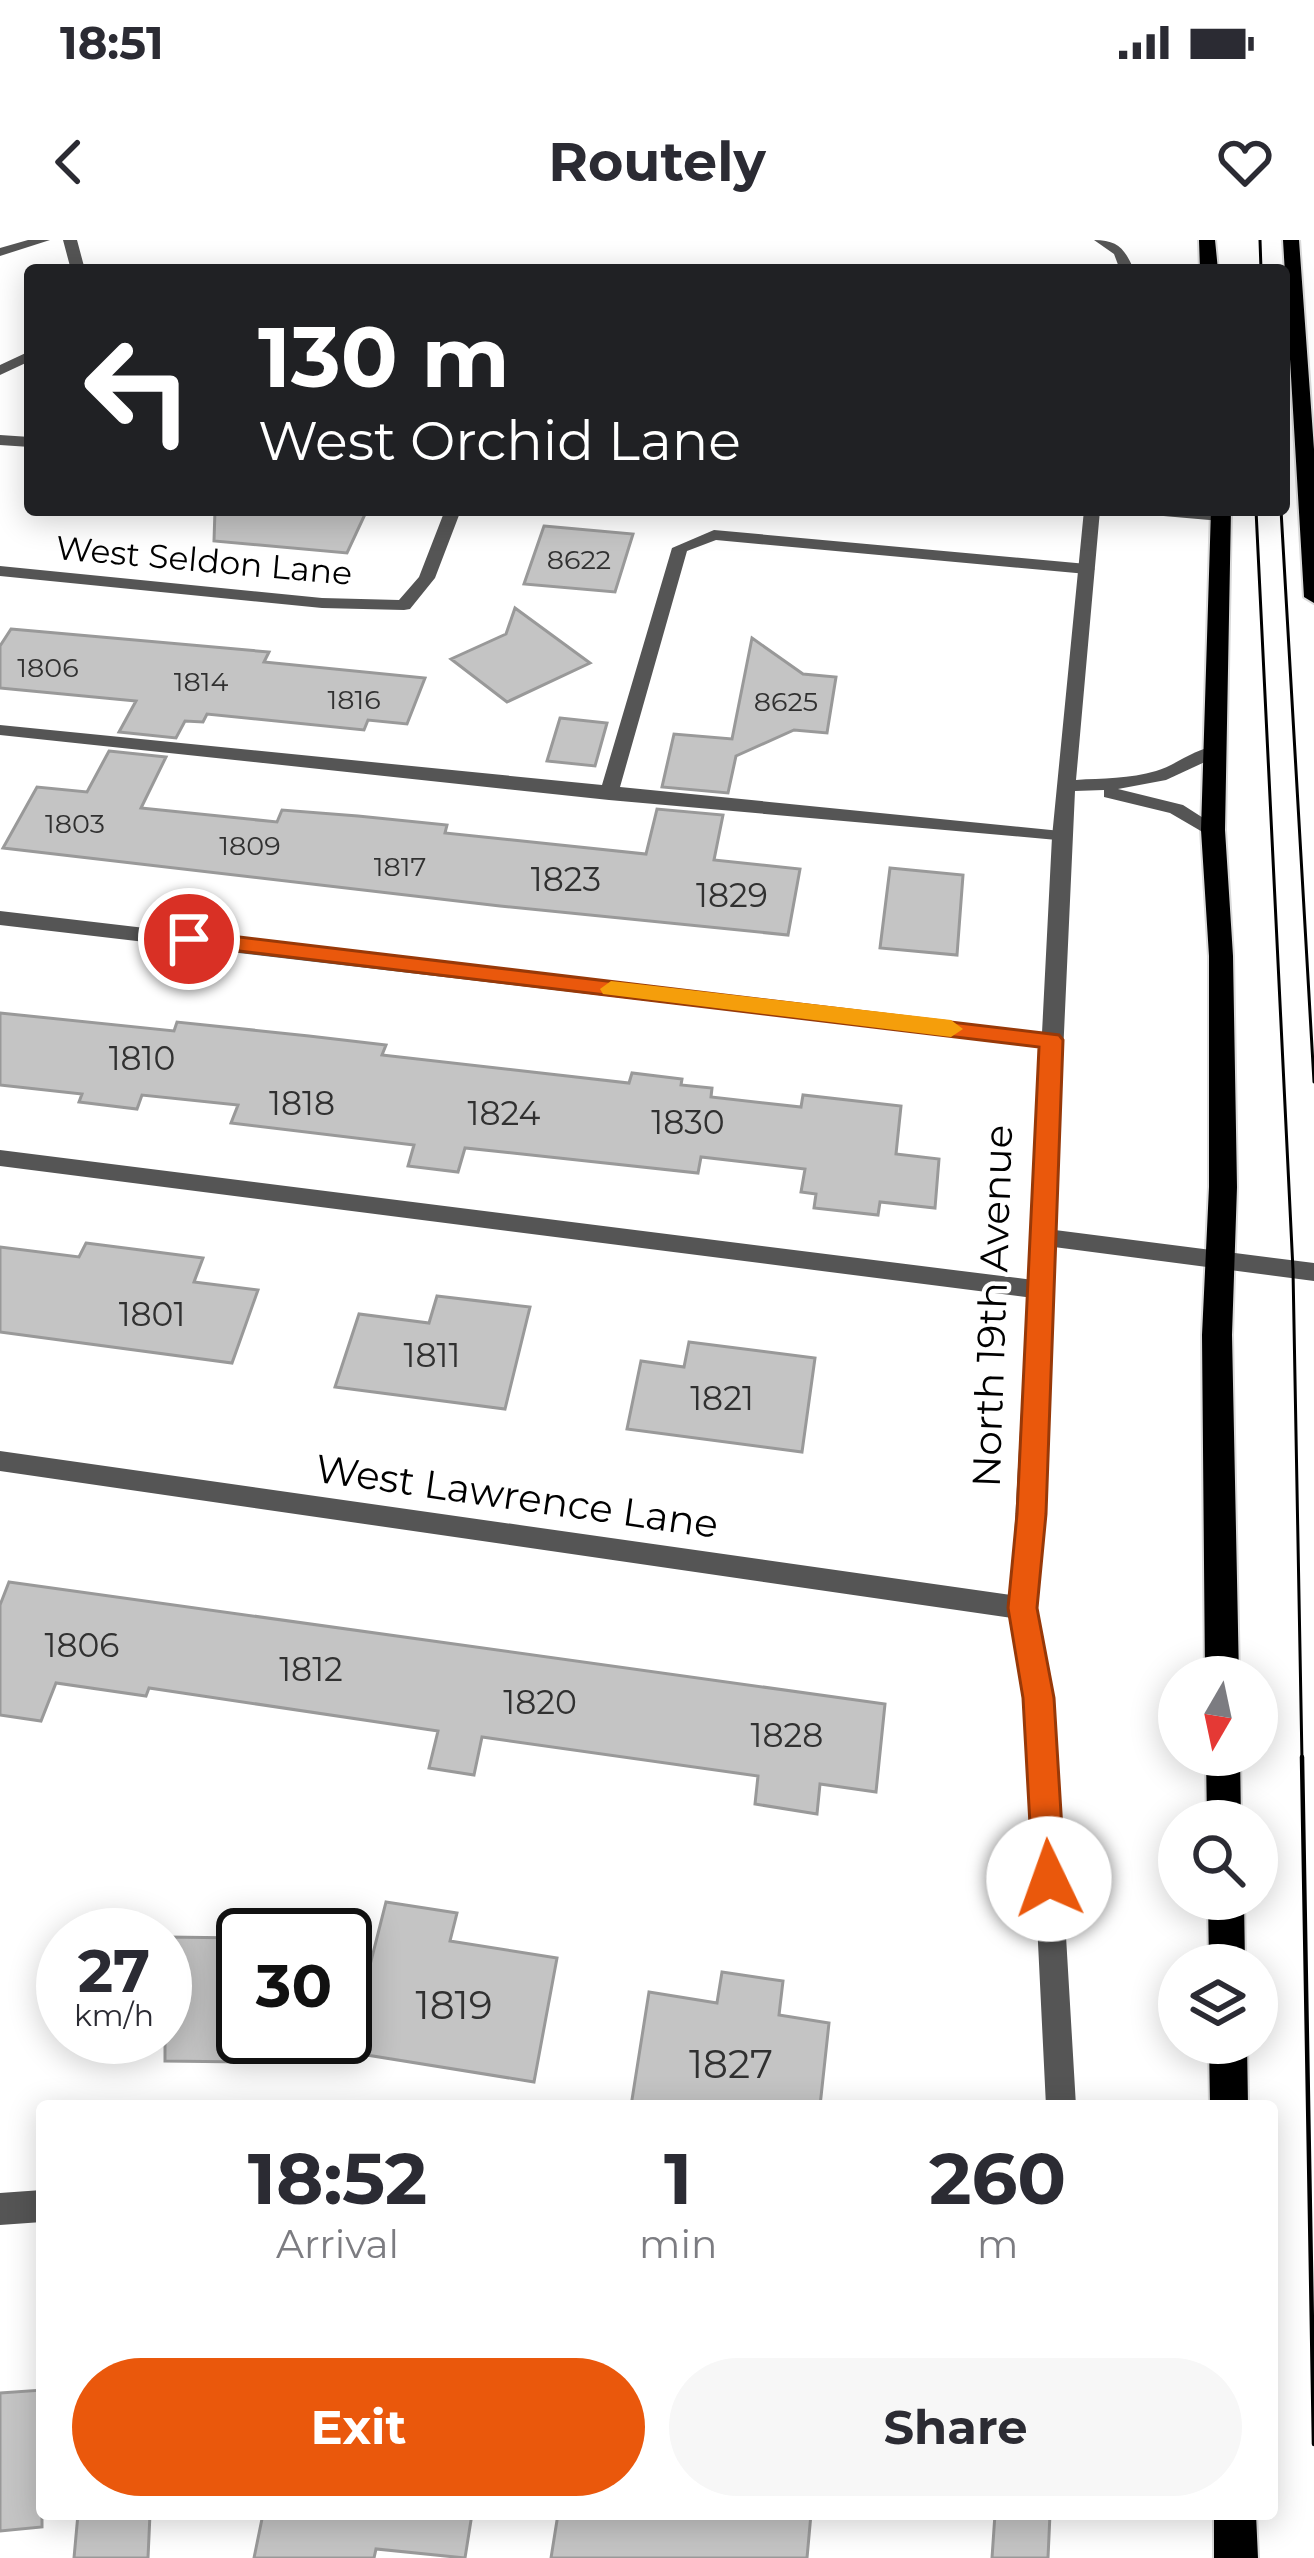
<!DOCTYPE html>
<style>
body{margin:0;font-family:Montserrat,sans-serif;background:#f7f7f7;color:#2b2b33;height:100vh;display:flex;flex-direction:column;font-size:45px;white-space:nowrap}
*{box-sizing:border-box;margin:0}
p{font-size:39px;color:#7c7c81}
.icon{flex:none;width:66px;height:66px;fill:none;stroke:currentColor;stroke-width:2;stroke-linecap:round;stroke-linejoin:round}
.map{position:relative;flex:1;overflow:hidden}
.details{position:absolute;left:36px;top:1860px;width:1242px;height:420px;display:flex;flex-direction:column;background:#fff;border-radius:12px;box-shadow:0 6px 30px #0003}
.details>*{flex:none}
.guide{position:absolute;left:24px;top:24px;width:1266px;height:252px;border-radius:12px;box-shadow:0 6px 30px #0003;background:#202124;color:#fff;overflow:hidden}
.needle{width:78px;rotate:189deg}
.tools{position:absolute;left:1158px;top:1416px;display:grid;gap:24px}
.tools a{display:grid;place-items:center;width:120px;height:120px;border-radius:50%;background:#fff;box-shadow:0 6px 30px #0003;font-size:60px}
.speed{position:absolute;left:36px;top:1668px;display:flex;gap:24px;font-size:60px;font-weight:700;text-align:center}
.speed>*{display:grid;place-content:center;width:156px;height:156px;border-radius:50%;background:#fff;box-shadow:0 6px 30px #0003;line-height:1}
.speed small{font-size:30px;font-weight:400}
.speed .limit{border:6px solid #111;border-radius:18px;background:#fff;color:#111}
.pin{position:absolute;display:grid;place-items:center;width:102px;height:102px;color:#fff;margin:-51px;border:6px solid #fff;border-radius:50%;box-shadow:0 3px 12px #0007}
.me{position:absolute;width:132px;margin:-66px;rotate:357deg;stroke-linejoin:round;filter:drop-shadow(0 0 9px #0008)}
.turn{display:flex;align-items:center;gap:42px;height:252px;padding:0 36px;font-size:54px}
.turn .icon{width:156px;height:156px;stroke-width:2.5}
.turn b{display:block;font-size:84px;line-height:102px}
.eta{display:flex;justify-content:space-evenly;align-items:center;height:204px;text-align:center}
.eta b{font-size:72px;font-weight:700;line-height:84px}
.primary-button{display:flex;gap:24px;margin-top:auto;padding:24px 36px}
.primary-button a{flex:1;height:138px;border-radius:72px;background:#ea580c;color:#fff;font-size:48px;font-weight:700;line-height:138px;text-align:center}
.primary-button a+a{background:#f7f7f7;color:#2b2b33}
.status{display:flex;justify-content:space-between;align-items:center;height:84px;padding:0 60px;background:#fff;direction:ltr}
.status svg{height:33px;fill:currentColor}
header{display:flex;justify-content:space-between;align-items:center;height:156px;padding:0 36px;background:#fff;font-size:54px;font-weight:700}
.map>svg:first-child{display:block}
</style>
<div class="status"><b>18:51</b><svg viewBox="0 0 49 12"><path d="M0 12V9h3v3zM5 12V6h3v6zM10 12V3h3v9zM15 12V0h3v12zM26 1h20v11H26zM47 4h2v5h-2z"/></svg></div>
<header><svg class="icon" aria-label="back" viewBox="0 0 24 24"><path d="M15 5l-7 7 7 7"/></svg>Routely<svg class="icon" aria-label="heart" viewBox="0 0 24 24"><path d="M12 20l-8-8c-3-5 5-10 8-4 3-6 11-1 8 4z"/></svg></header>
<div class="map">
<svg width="1314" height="2318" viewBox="0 0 1314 2318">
<rect width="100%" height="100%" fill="#fff"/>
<path fill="#c4c4c4" stroke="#999" stroke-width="3" d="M215 270H367L347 313 214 301Z
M544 286 633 294 615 352 524 344Z
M515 368 590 423 507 462 451 419 506 394Z
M11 389 269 412 264 422 425 438 407 484 368 480 364 490 207 474 203 482 185 481 176 498 119 492 136 461 0 448V406Z
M752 398 803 434 836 437 827 493 794 490 736 516 728 553 662 547 674 494 732 499Z
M560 478 607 483 595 526 547 521Z
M109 511 166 517 141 568 277 582 282 570 358 576 447 585 445 593 646 614 657 569 723 575 714 620 800 629 788 695 500 666 3 608 37 547 87 552Z
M890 628 963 635 957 715 880 708Z
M0 773 174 791 177 782 309 796 386 805 382 815 629 843 632 833 682 839 681 845 712 848 711 857 801 867 803 855 901 866 896 914 939 919 935 968 880 962 878 975 814 968 816 954 801 952 805 929 701 917 698 933 465 908 458 932 408 926 414 905 231 883 238 865 142 855 137 869 79 862 82 854 0 845Z
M86 1003 203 1018 194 1042 258 1050 232 1123 0 1092V1007L79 1017Z
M437 1056 530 1067 505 1169 335 1147 359 1074 429 1083Z
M689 1102 815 1118 802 1212 627 1189 641 1121 684 1127Z
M9 1342 885 1464 876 1552 820 1544 817 1574 755 1564 758 1536 482 1497 474 1535 429 1528 438 1491 149 1448 146 1456 56 1443 41 1481 0 1475V1365Z
M386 1662 457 1673 450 1701 557 1718 534 1842 348 1812Z
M165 1697 243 1698V1822L165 1821Z
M722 1732 783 1741 779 1775 829 1783 820 1866H631L649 1752 717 1763Z
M42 2150V2287L0 2291V2153Z
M78 2274H150L148 2318H74Z
M263 2274H472L465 2318 376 2309 374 2318H254Z
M558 2274H811L807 2318H551Z
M995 2274H1050L1048 2318H992Z"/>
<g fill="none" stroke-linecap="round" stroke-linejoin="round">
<defs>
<path id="primary" d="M1199 0H1215L1218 30H1200Z
M1283 0H1299L1314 209V363L1304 357Z
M1211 270H1231L1225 590 1233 716 1237 947 1232 1095 1239 1437H1205L1202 1095 1209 947V716L1201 590Z
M1206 1515H1240L1241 1581H1207Z
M1208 1659H1244L1245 1725H1209Z
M1209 1803H1247L1248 1866H1210Z
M1214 2274H1256L1258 2318H1214Z"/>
</defs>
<use href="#primary" stroke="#dbdbdb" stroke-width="4"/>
<path fill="#555" fill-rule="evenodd" d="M30 111V121L0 135V125Z
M0 195 30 197V207L0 205Z
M714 290 1087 324 1095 329 1087 334 716 300 687 311 620 547 1061 591 1068 593V601L609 560 0 495V485L602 545 672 308Z
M0 910 1041 1041 1052 1050 1041 1059 0 926Z"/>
<path fill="#555" fill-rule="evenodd" d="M28 0H50L0 16V8Z
M63 0H77L85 30H71Z
M1094 0C1118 0 1125 9 1134 30H1120L1114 14Z
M445 270H461L435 338 410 369 404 370 322 368 0 336V326L322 358 399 360 419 337Z
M1084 270H1100L1076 540C1102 538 1130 539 1156 531 1177 525 1199 505 1220 507V515L1166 540 1118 549 1183 565 1222 590 1213 596 1206 594 1170 573 1104 557V550L1075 551 1055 990 1314 1023V1041L1054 1007 1036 1368 1052 1458 1076 1866H1046L1026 1458 1012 1378 0 1231V1211L1011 1355 1041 807 0 685V671L1042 793 1052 597Z
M1144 270H1207L1229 276 1221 281 1152 275Z
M42 1950V1982L0 1985V1953Z"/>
<use href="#primary" fill="#000" fill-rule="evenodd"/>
<path stroke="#000" stroke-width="3" d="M1260 0 1261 30
M1256 270 1293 1030 1302 1520
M1281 270 1314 842"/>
<path stroke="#000" stroke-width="4.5" d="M1302 1517 1314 2204"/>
</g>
<path fill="#ea580c" stroke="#983908" stroke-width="3" d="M189 691 1059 795 1063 800 1046 1274 1037 1368 1054 1458 1065 1639 1060 1650 1049 1655 1037 1650 1033 1639 1023 1458 1008 1368 1017 1274 1039 807 181 704 177 699Z"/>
<path fill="#f59e0b" d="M611 741 951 780 963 789 951 797 603 754 600 749Z"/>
<g text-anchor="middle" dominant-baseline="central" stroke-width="9" stroke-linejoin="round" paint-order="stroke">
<g font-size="27" fill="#313131">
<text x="579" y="319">8622</text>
<text x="48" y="427">1806</text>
<text x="201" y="441">1814</text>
<text x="354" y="459">1816</text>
<text x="786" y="461">8625</text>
<text x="75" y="583">1803</text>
<text x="250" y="605">1809</text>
<text x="400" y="626">1817</text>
</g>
<g font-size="33" fill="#000" stroke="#fff">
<text transform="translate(204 320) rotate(5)">West Seldon Lane</text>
</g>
<g font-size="33" fill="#313131">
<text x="566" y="639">1823</text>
<text x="732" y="655">1829</text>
<text x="142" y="818">1810</text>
<text x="302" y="863">1818</text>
<text x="504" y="873">1824</text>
<text x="688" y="882">1830</text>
<text x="152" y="1074">1801</text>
<text x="432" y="1115">1811</text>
<text x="722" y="1158">1821</text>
<text x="82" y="1405">1806</text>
<text x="311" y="1429">1812</text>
<text x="540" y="1462">1820</text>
<text x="787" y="1495">1828</text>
</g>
<g font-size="39" fill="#000" stroke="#fff">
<text transform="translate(992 1066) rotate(-88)">North 19th Avenue</text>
<text transform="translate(517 1256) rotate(8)">West Lawrence Lane</text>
</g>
<g font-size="39" fill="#313131">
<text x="454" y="1765">1819</text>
<text x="731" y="1824">1827</text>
</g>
</g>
</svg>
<div class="tools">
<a><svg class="needle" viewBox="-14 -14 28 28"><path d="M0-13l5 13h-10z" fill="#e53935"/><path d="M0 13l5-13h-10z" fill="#7c7c81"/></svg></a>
<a><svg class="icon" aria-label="search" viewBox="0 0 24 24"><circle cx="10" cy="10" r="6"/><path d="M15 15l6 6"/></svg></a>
<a><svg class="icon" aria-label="layers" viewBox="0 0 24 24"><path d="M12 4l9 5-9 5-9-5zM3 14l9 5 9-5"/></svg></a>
</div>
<div class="speed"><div>27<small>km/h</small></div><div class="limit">30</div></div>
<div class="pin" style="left:189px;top:699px;background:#d93025"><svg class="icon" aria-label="arrive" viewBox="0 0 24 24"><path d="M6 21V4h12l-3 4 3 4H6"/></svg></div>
<svg class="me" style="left:1049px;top:1639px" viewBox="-20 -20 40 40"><circle r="19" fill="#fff"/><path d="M0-13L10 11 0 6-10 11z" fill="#ea580c"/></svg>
<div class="guide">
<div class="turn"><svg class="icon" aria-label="left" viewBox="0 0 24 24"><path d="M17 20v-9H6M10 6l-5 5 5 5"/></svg><div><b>130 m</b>West Orchid Lane</div></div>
</div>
<section class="details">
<div class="eta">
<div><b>18:52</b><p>Arrival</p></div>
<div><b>1</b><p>min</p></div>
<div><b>260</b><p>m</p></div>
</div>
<div class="primary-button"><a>Exit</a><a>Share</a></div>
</section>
</div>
